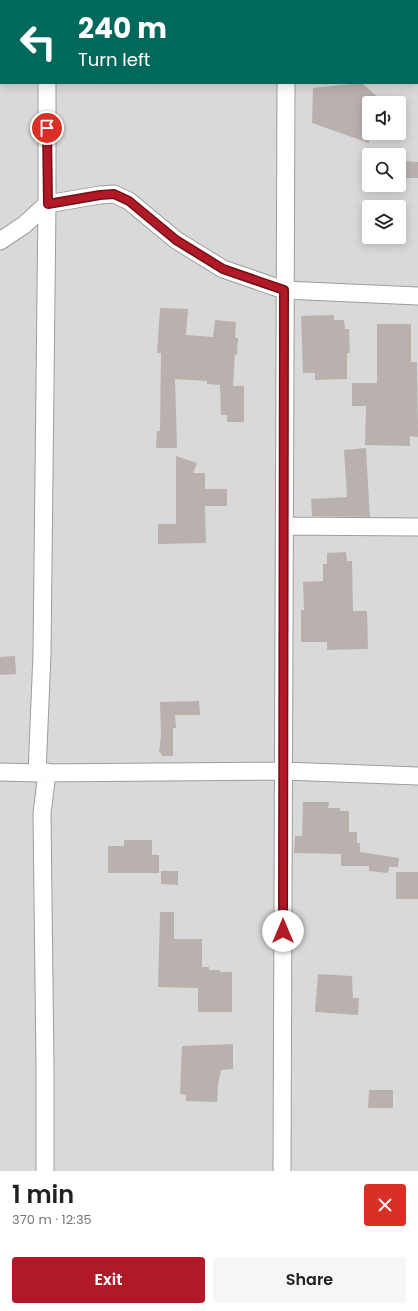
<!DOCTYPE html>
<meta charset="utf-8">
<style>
body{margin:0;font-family:Poppins,sans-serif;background:#f6f6f6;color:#202124;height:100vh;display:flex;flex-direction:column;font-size:15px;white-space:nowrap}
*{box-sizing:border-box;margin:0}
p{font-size:13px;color:#757577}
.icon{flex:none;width:22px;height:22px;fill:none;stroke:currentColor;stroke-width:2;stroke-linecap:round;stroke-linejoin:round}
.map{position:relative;height:1171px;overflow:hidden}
.panel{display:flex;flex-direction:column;background:#fff;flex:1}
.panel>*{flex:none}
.banner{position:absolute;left:0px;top:0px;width:418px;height:84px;box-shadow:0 2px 10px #0003;background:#00695c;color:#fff;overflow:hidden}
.fabs{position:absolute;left:362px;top:96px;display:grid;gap:8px}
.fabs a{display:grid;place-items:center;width:44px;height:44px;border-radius:4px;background:#fff;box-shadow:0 2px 10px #0003;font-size:20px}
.pin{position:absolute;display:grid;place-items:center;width:34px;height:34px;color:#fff;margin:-17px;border:2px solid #fff;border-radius:50%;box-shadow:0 1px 4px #0007}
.me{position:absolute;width:44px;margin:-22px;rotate:0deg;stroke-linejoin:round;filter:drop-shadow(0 0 3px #0008)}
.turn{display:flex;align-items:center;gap:14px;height:84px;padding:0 12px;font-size:18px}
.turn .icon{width:52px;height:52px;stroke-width:2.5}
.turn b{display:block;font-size:28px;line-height:34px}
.round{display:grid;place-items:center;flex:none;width:42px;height:42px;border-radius:4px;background:#f6f6f6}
.headline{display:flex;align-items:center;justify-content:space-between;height:68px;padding:0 12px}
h1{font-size:24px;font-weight:600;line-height:30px}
.primary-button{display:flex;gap:8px;margin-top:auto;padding:8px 12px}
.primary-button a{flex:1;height:46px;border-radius:4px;background:#b01925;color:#fff;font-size:16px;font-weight:600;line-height:46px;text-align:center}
.primary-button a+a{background:#f6f6f6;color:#202124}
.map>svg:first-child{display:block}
</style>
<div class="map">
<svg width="418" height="1171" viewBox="0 0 418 1171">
<rect width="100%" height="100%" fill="#ece9e3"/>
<path fill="#dad9d9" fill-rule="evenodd" d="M0 0H418V1171H0ZM1 1H417V83H1ZM369 103H399V133H369ZM369 155H399V185H369ZM369 207H399V237H369Z"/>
<path fill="#b9b1ad" d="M362 83 384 103H369V143L312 123 313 88Z
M399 161 418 162V178H399Z
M160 308 188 309 186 335 213 337 215 320 236 322 235 338H238L237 355 235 354 233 386H244V422H227V415H221L220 385 207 384V381L175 379 177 448H156L157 431H160L161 353H157Z
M334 315V320H344L345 329H349L350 353H347V379L315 380V373H303L301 316Z
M377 324H411V362H417L418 437 410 436V446L365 445 366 406H352V383H377Z
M366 448 370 517 312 516 311 499 347 497 344 450Z
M176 456 197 463 193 473H205V489H227V506H205L206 543 158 544V524H176Z
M346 552 347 561H352L353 611H367L368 649 327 650V642H301V610H304L303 582 323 581V564H327V553Z
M15 656 16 674 0 675V657Z
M199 701 200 715H175L176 728H173V756H162L161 753 159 752 161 734 160 702Z
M303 802H329L328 808H340V811H349V832H357V843H360V852L399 858 398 867H389L388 873 369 871V866H341V854L294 853 295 836H302Z
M124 840H152V855H159V873H108V846H124Z
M161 871H178V885L161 884Z
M396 872H418V899H396Z
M160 912H174V939H202V967H209V970H220V972H232V1012H198V988L158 987Z
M318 974 352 976 353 998H359L358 1015 315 1012Z
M233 1044V1069L221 1070 218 1085 217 1102 186 1101V1095L180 1094 182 1046Z
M369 1090H393V1108H368Z"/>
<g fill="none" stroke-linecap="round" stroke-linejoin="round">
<defs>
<path id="street" d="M47 1V0
M0 50H1
M417 52H418
M0 241 24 225 47 204 100 195 114 194 129 201 176 240 223 269 284 290 418 296
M285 526 418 527
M0 772 37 773 284 771 418 776
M37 773 42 654 47 204V83
M45 1171V1066L42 814 47 772
M282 1171 286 83"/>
</defs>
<use href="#street" stroke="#9d9d9d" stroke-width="19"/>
<use href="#street" stroke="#fff" stroke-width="17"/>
</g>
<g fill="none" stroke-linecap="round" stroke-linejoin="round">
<defs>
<path id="route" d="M47 128 48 204 100 195 114 194 129 201 176 240 223 269 284 290 283 931"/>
</defs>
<use href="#route" stroke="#721018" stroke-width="10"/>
<use href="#route" stroke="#b01925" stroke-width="7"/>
</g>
</svg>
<div class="fabs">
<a><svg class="icon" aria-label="sound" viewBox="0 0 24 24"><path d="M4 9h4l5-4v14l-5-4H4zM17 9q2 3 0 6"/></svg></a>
<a><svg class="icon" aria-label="search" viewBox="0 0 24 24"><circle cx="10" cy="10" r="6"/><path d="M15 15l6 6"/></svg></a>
<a><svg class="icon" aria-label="layers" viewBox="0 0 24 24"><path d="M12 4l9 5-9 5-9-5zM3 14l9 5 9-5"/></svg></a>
</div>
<div class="pin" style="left:47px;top:128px;background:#d93025"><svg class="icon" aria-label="arrive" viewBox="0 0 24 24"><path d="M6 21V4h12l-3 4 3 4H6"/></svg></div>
<svg class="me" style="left:283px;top:931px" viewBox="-20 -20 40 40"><circle r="19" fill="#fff"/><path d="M0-13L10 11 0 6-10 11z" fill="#b01925"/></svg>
<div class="banner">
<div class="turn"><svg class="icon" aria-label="left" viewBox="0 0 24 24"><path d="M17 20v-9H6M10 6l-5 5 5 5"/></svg><div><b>240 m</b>Turn left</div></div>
</div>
</div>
<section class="panel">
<div class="headline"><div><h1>1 min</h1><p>370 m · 12:35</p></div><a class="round" style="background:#d93025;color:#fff"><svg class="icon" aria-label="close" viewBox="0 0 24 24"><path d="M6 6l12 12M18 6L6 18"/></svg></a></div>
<div class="primary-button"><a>Exit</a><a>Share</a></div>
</section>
